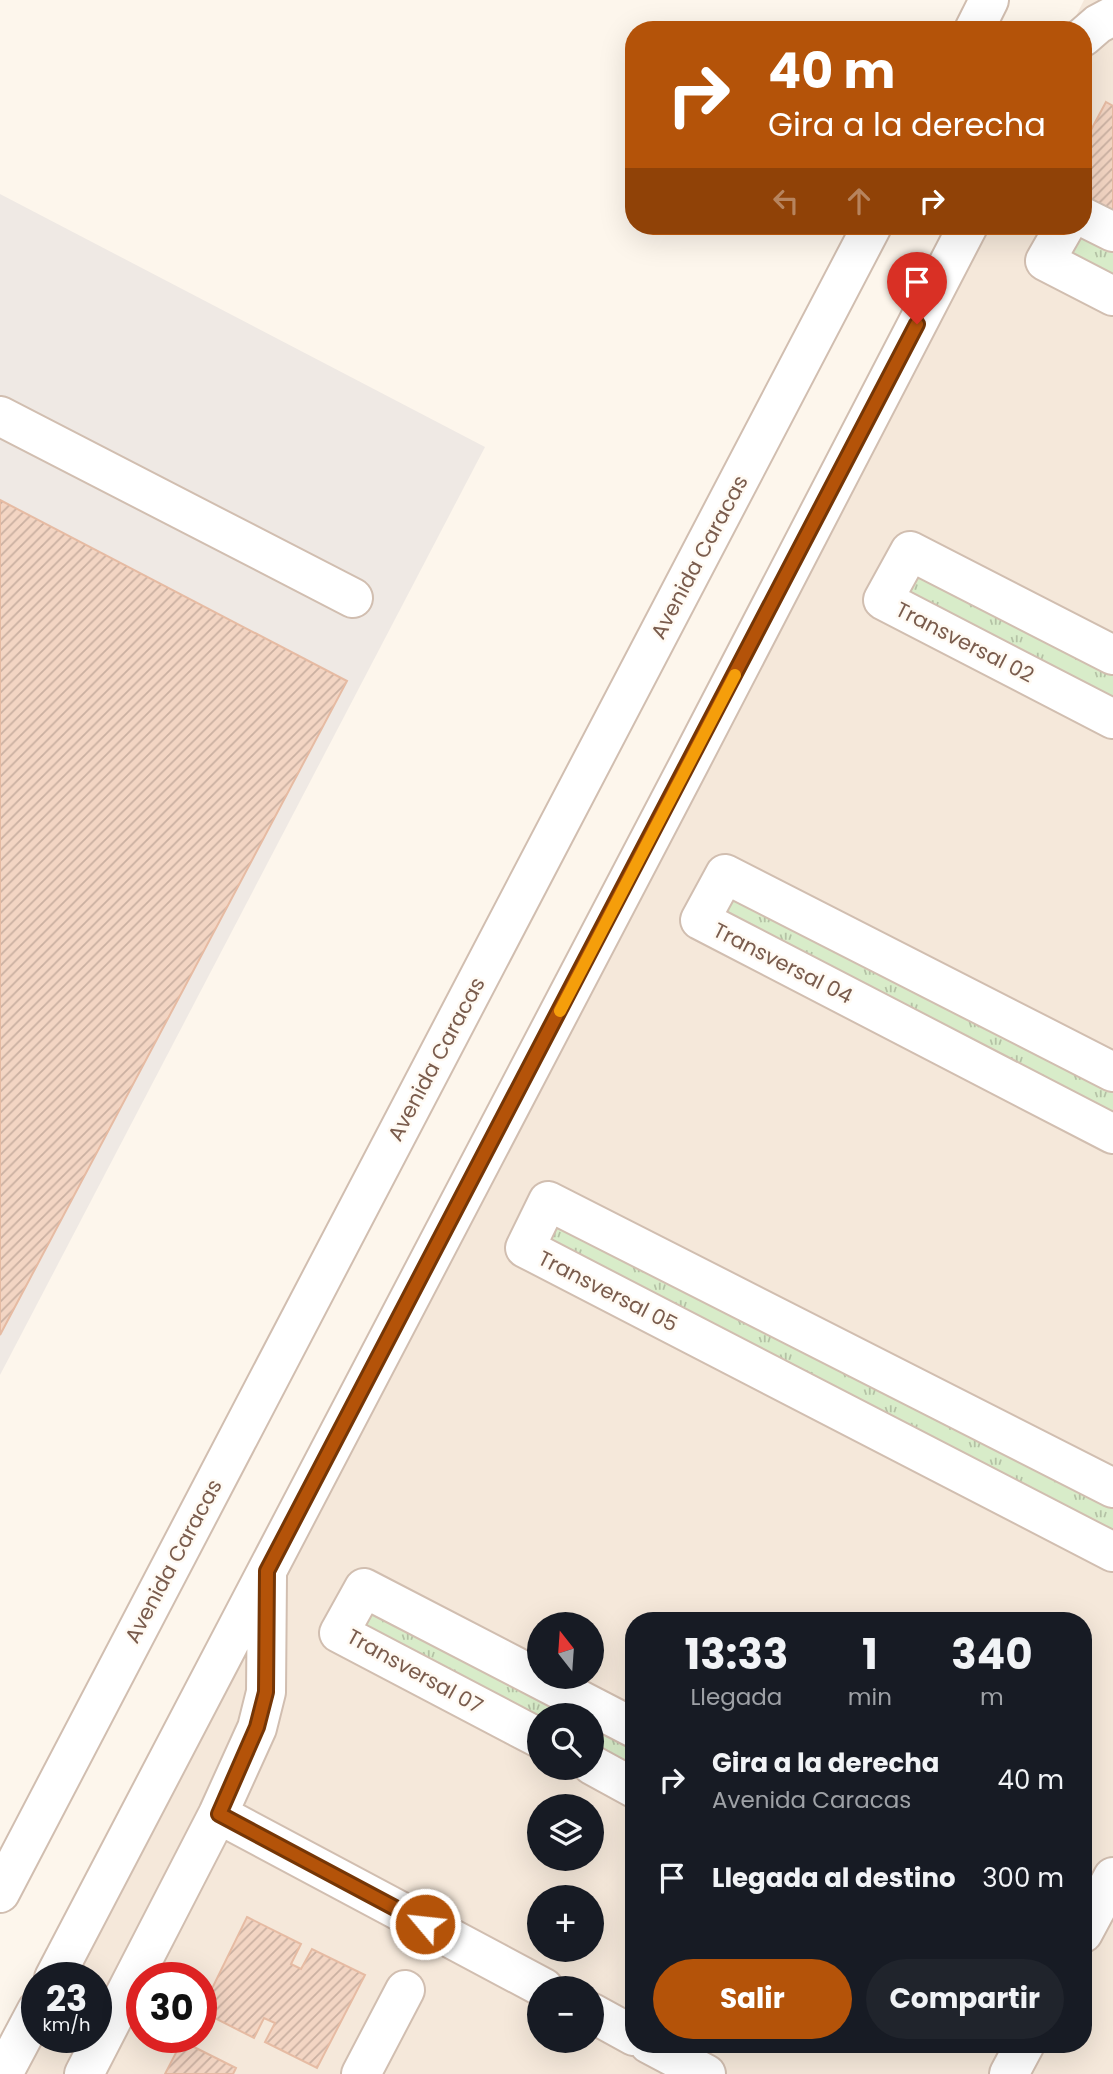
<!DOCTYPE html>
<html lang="es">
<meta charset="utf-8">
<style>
body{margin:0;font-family:Poppins,sans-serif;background:#20242c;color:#f1f3f6;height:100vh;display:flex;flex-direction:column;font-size:26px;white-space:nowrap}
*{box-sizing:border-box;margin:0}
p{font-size:23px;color:#9ea1a6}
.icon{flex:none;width:38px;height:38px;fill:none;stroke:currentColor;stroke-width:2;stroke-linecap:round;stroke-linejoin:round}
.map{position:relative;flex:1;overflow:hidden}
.panel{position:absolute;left:625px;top:1612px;width:467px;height:441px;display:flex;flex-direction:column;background:#171b24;border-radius:28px;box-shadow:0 7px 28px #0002}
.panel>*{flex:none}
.hud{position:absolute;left:625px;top:21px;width:467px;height:214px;border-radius:28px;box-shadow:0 7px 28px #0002;background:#b45309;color:#fff;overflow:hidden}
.needle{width:46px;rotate:343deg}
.controls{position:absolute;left:527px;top:1612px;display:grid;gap:14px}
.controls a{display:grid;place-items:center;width:77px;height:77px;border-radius:50%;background:#171b24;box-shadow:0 7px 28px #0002;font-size:35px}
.speed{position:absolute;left:21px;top:1962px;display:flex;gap:14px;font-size:35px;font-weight:700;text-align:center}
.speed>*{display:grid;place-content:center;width:91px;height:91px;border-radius:50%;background:#171b24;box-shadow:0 7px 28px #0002;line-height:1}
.speed small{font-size:18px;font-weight:400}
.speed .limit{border:10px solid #d22;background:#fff;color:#111}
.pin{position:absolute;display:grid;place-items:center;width:60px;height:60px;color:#fff;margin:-72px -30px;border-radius:50% 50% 50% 0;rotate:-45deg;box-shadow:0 0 7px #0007}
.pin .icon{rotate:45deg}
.me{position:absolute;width:77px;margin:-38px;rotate:298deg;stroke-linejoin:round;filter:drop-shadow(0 0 5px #0008)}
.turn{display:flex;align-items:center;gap:24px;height:147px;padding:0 28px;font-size:32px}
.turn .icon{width:91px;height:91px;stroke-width:2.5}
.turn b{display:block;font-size:49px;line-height:60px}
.lanes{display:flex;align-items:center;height:66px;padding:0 28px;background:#0003;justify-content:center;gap:35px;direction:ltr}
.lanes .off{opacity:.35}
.eta{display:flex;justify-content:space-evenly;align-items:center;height:119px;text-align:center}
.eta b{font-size:42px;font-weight:700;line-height:49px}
.action{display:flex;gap:14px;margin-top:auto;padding:14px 28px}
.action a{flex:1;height:80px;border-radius:42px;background:#b45309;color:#fff;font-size:28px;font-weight:700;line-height:80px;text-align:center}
.action a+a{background:#20242c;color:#f1f3f6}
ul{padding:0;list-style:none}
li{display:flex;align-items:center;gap:21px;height:98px;padding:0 28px}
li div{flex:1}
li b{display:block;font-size:26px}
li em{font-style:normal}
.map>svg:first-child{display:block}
</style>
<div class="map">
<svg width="1113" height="2074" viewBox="0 0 1113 2074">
<defs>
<pattern id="grass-tufts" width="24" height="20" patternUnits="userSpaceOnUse" patternTransform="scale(1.75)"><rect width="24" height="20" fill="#d8ecc9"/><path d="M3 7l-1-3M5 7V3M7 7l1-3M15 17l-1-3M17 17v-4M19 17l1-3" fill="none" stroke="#b4c2a5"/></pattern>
<pattern id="building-hatch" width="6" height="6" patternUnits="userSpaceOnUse" patternTransform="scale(1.75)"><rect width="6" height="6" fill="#f3d5c3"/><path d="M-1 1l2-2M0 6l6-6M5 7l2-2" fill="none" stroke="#cab0a1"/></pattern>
</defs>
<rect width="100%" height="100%" fill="#fdf6ec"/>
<path fill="#f5e8da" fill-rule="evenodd" d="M1084 0H1113V2074H3L37 2037H96V1978L54 1977 968 226H1083V30H1069ZM634 1620H1083V2044H634ZM539 1624H592V1676H539ZM539 1715H592V1768H539ZM539 1806H592V1858H539ZM539 1897H592V1950H539ZM142 1978H201V2037H142ZM539 1988H592V2040H539Z"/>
<path fill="#efe9e4" d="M0 194 485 447 0 1375Z"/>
<path fill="url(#grass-tufts)" d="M1065 226 1113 232V296L1045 261Z
M910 551 1113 655V719L883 600Z
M725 874 1113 1072V1134L700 920Z
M548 1201 1113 1488V1552L525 1248Z
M364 1588 633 1728V1788L592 1765V1715H539V1738L339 1633Z"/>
<path fill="url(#building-hatch)" stroke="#e6bba3" stroke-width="2" d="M1106 102 1113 106V214L1083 198V145Z
M0 500 347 681 0 1335Z
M247 1917 301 1944 291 1964 301 1969 312 1949 365 1975 317 2068 265 2042 275 2023 264 2018 254 2038 201 2011Z
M182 2041 236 2068 233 2074H165Z"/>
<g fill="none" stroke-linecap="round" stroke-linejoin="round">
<defs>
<path id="minor" d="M974 30 989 0
M1083 37 1098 24 1113 16
M1083 217 1113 232
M1065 226 1045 261 1113 296
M0 416 353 598
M1113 655 910 551 883 600 1113 719
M1113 1072 725 874 700 920 1113 1134
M1113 1488 548 1201 525 1248 1113 1552
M539 1738 339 1633 364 1588 634 1728
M592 1765 634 1788
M218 1814 544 1988
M0 1893 872 226
M1083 1933 1113 1877
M54 1978 688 766 968 226
M592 2013 634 2036
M649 2044 706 2074
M3 2074 37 2010
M84 2074 218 1814 257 1728 266 1692 267 1576
M361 2074 405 1990
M1009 2074 1025 2044"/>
</defs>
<use href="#minor" stroke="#d1beb0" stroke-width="42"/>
<use href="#minor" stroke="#fff" stroke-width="38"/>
</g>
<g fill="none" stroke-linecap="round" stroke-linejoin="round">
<defs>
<path id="route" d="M425 1924 219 1814 257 1727 266 1692 267 1571 917 324"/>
</defs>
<use href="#route" stroke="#753606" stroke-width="18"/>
<use href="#route" stroke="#b45309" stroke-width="12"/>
<path stroke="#f59e0b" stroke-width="12" d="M560 1011 735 675"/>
</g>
<g text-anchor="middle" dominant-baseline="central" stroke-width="5" stroke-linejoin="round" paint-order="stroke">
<g font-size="21" fill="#7a5c4d" stroke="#fffaf3">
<text transform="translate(699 557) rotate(-62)">Avenida Caracas</text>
<text transform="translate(965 642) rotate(27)">Transversal 02</text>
<text transform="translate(783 963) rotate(27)">Transversal 04</text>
<text transform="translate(436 1059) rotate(-62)">Avenida Caracas</text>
<text transform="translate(608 1291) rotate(27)">Transversal 05</text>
<text transform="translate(173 1561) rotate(-62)">Avenida Caracas</text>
<text transform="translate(415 1671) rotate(29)">Transversal 07</text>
</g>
</g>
</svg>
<div class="controls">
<a><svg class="needle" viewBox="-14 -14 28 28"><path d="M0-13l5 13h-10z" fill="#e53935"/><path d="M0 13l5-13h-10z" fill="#9ea1a6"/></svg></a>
<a><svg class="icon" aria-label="search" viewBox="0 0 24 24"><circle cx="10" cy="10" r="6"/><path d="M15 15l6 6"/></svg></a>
<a><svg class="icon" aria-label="layers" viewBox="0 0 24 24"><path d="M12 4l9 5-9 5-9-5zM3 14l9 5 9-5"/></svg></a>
<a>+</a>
<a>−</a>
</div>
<div class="speed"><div>23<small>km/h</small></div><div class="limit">30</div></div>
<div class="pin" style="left:917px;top:324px;background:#d93025"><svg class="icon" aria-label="arrive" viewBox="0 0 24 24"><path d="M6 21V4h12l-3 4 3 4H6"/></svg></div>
<svg class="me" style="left:425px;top:1924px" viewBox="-20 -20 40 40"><circle r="17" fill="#b45309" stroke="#fff" stroke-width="3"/><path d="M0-11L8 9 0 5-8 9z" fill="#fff"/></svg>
<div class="hud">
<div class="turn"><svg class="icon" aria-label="right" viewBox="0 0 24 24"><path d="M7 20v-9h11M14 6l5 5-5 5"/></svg><div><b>40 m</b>Gira a la derecha</div></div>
<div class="lanes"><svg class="icon off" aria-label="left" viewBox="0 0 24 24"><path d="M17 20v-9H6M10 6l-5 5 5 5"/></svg><svg class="icon off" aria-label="ahead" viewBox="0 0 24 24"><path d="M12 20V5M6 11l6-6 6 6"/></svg><svg class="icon" aria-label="right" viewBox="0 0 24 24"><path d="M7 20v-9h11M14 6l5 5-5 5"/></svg></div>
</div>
<section class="panel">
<div class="eta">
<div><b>13:33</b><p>Llegada</p></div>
<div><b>1</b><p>min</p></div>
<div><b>340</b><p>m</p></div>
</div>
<ul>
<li><svg class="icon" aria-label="right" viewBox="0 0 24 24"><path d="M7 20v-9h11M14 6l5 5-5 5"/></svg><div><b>Gira a la derecha</b><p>Avenida Caracas</p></div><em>40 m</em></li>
<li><svg class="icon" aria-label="arrive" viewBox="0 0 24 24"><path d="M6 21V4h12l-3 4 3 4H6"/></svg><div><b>Llegada al destino</b></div><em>300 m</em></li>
</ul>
<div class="action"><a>Salir</a><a>Compartir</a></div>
</section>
</div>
